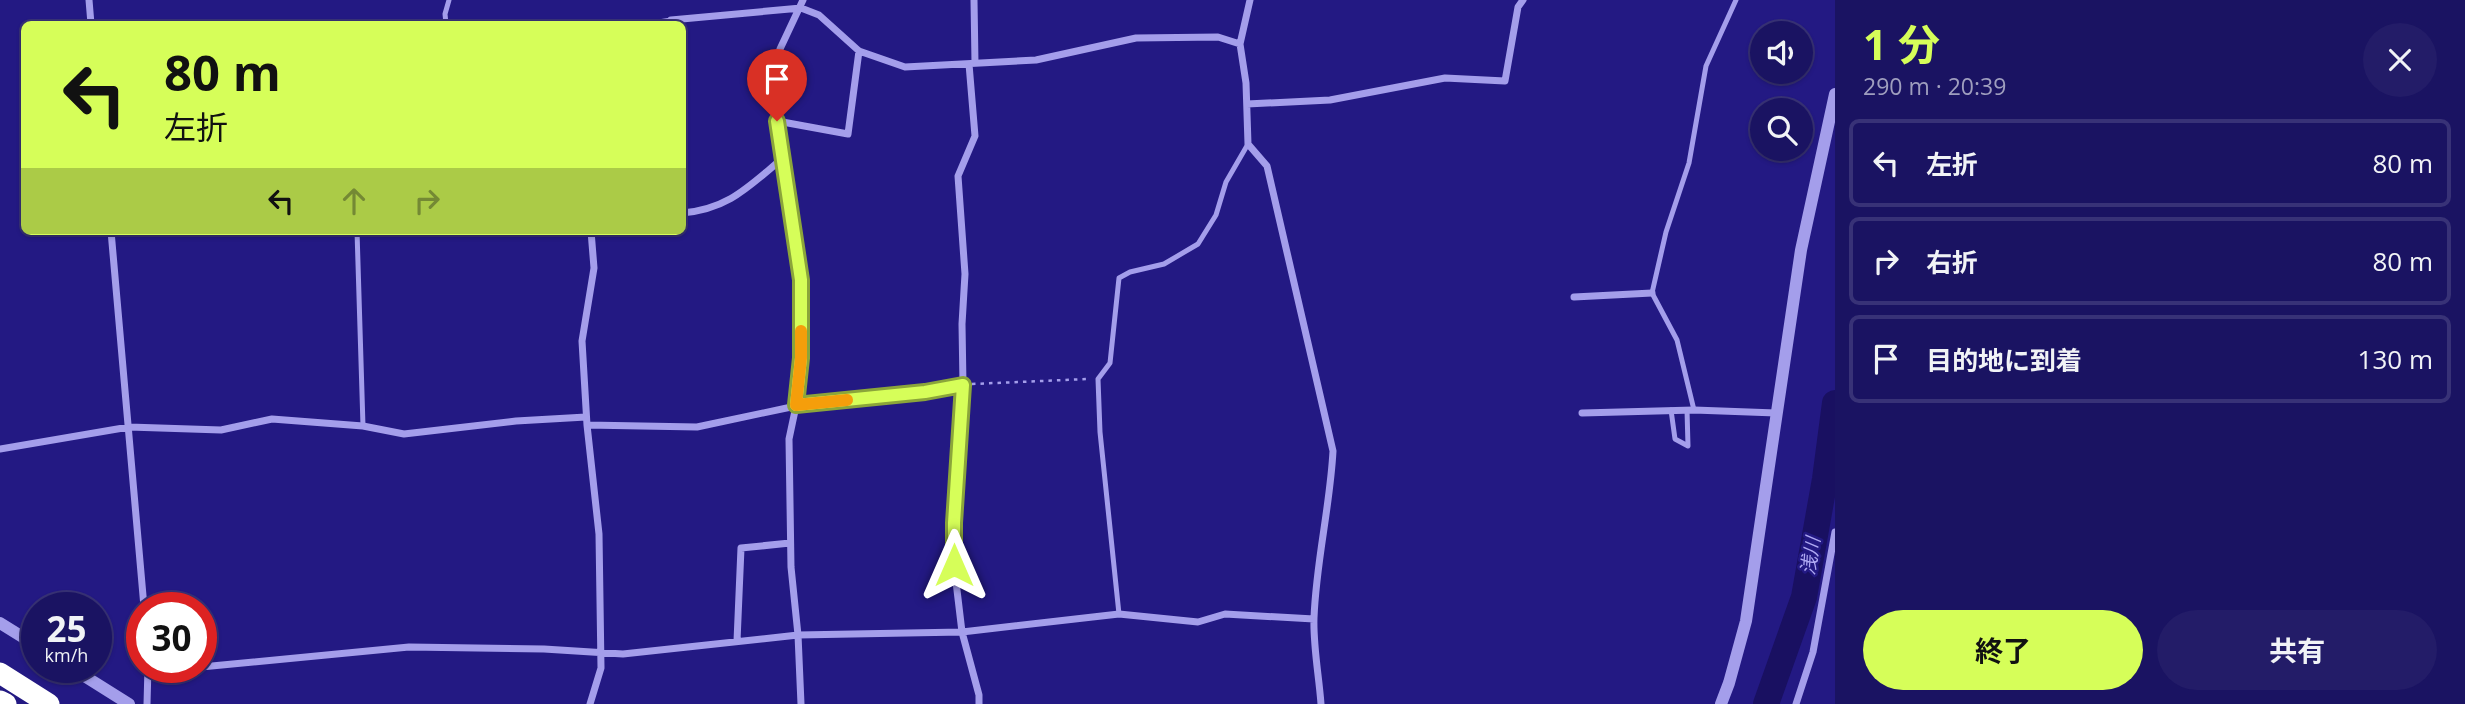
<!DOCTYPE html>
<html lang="ja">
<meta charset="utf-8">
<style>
body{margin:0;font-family:"Open Sans","Noto Sans JP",sans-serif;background:#231c68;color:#f1f3f6;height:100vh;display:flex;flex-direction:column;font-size:26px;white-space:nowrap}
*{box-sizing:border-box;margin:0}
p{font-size:23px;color:#9f9ebe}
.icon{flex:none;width:38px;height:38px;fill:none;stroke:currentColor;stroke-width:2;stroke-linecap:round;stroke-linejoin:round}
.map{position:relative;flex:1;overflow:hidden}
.sheet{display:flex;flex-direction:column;background:#1a1362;width:630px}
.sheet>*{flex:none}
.top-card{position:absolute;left:21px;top:21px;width:665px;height:214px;border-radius:10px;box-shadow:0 2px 5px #0004,0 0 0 2px #383277;background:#d6fe59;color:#111;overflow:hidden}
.tools{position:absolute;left:1750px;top:21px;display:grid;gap:14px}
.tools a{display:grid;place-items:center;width:63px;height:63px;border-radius:50%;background:#1a1362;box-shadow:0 2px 5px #0004,0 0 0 2px #383277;font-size:35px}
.speed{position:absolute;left:21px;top:592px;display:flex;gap:14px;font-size:35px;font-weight:700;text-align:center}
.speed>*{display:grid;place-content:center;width:91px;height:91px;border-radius:50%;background:#1a1362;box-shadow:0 2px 5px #0004,0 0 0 2px #383277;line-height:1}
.speed small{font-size:18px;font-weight:400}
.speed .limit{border:10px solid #d22;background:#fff;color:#111}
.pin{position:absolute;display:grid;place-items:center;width:60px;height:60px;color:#fff;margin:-72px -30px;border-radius:50% 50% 50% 0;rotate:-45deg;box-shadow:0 0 7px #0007}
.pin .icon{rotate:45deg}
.me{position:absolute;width:77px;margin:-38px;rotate:0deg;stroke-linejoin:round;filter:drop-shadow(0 0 5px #0008)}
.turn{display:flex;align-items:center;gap:24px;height:147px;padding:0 28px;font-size:32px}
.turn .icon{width:91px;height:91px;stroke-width:2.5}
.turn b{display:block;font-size:49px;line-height:60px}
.lanes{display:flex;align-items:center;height:66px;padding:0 28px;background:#0003;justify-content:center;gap:35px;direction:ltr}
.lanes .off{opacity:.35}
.round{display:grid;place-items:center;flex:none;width:74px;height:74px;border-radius:37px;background:#231c68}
.overview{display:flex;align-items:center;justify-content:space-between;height:119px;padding:0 28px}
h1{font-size:42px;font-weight:700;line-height:52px;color:#d6fe59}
.primary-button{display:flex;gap:14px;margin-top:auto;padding:14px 28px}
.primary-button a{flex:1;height:80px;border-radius:42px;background:#d6fe59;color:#111;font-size:28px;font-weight:700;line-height:80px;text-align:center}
.primary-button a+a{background:#231c68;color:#f1f3f6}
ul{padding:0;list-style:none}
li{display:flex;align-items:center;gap:21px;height:88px;margin:0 14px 10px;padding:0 14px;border:4px solid #383277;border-radius:10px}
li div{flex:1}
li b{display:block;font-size:26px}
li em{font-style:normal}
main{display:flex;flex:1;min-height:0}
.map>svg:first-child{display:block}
</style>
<main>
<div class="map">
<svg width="1835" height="704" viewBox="0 0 1835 704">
<rect width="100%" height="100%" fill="#231983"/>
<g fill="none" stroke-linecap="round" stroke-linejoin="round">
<path stroke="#191061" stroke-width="26" d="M1766 704 1804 597 1825 479 1835 403"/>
<path stroke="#a49eeb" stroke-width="2.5" stroke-dasharray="3.5 5" stroke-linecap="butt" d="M972 384 1088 379"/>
<path stroke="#a49eeb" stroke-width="5" d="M446 24 445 14 449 0
M646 24 671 20
M357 231 363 426
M1671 410 1675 439 1688 446 1687 410
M1694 410 1677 340 1652 293 1666 232 1689 163 1706 66 1736 0
M1119 614 1100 432 1098 379 1110 363 1119 278 1130 272 1164 264 1198 244 1216 215 1226 182 1248 144"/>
<path stroke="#a49eeb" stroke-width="7" d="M89 0 91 24
M974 0 975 63
M1250 0 1240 44 1246 83 1248 144 1267 166 1333 451C1330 507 1316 562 1314 618 1313 646 1319 676 1321 704
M671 20 801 8 819 15 859 51 905 67 1036 60 1136 38 1218 37 1240 44
M969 64 975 136 958 176 965 274 962 324 963 385 954 523V565L962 632 979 695V704
M1247 104 1330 100 1445 78 1505 81 1518 7 1523 0
M777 121 848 134 859 51
M682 213C729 209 749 186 783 158
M111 231 144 607
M1574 297 1652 293
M1582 413 1694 410 1776 413
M587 425 697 427 796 406 925 392 963 385
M0 449 129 427 221 430 272 419 363 426 404 434 516 421 586 417
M737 641 741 548 790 543
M149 672 409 647 544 649 623 654 798 635 962 632 1119 614 1198 622 1225 614 1314 619
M147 704 148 667
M590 704 601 668 599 534 587 425 582 341 594 268 591 231
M801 704 798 635 791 567 789 439 796 406 801 358V280L775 109 773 81 780 49 803 0
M1796 704 1813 652 1835 532"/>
<path stroke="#a49eeb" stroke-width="12" d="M0 623 37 646
M70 667 129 704
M1721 704 1729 683 1746 621 1801 250 1835 94"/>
<path stroke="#fff" stroke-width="21" d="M0 673 49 704
M0 701 6 704"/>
</g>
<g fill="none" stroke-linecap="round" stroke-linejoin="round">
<defs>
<path id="route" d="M777 121 801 280V358L796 405 925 392 963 385 954 523V565"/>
</defs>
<use href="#route" stroke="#8ba53a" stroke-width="18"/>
<use href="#route" stroke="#d6fe59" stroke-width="12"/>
<path stroke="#f59e0b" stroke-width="12" d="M801 331V358L796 405 847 400"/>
</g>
<g text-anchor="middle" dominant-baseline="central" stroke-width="5" stroke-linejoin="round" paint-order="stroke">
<g font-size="19" font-style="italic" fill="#afa9f3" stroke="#231983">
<text transform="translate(1810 556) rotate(-81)">浅川</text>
</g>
</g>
</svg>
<div class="tools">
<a><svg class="icon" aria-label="sound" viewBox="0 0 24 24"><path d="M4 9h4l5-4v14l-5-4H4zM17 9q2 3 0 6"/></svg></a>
<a><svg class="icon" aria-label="search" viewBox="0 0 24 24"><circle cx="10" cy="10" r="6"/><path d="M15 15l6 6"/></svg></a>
</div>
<div class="speed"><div>25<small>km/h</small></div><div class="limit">30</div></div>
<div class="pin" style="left:777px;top:121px;background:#d93025"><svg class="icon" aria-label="arrive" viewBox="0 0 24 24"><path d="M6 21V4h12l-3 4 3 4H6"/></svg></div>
<svg class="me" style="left:954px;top:565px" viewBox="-20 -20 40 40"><path d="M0-17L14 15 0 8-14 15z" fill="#d6fe59" stroke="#fff" stroke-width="4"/></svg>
<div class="top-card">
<div class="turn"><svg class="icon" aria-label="left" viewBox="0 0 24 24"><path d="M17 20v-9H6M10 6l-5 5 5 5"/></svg><div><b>80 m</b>左折</div></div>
<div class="lanes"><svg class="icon" aria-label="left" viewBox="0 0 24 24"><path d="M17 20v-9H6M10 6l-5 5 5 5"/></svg><svg class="icon off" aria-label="ahead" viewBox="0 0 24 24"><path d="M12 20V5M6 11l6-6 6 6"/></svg><svg class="icon off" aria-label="right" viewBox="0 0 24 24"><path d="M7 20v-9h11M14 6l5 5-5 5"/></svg></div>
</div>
</div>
<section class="sheet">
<div class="overview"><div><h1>1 分</h1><p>290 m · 20:39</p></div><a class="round"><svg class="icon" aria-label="close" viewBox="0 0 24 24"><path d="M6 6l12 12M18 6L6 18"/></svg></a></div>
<ul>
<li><svg class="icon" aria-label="left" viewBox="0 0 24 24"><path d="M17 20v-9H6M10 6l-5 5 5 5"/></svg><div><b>左折</b></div><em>80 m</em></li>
<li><svg class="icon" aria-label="right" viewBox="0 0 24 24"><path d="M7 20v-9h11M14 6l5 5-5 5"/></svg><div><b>右折</b></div><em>80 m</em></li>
<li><svg class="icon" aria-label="arrive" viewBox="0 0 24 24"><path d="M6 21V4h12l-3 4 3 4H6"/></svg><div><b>目的地に到着</b></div><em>130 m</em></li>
</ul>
<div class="primary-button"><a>終了</a><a>共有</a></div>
</section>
</main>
